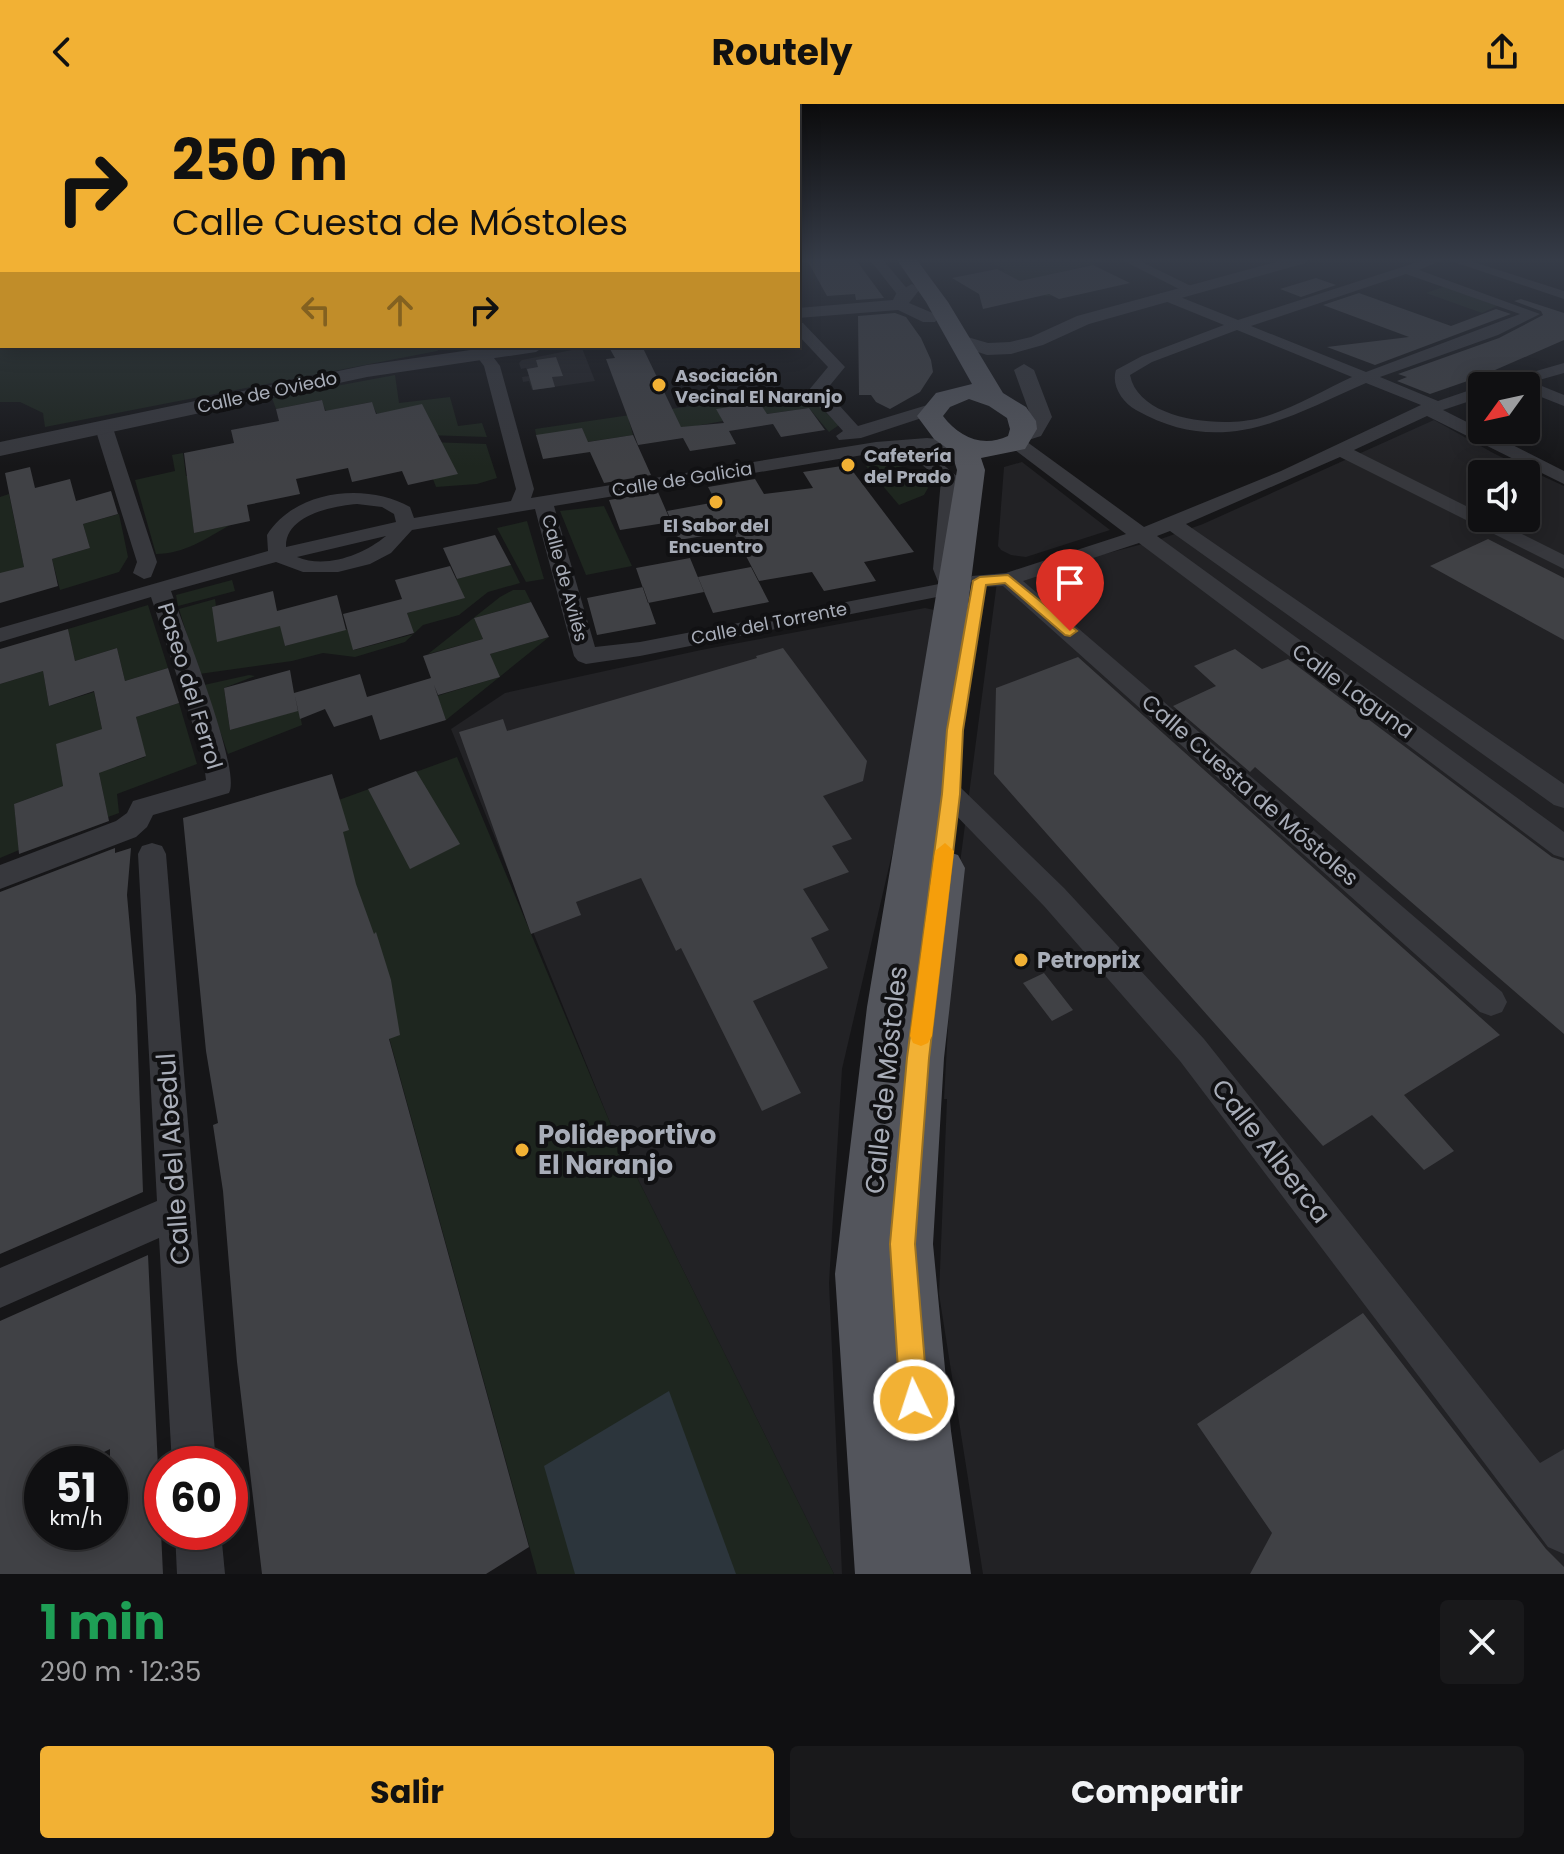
<!DOCTYPE html>
<html lang="es">
<meta charset="utf-8">
<style>
body{margin:0;font-family:Poppins,sans-serif;background:#19191b;color:#f1f3f6;height:100vh;display:flex;flex-direction:column;font-size:30px;white-space:nowrap}
*{box-sizing:border-box;margin:0}
p{font-size:26px;color:#9c9d9f}
.icon{flex:none;width:44px;height:44px;fill:none;stroke:currentColor;stroke-width:2;stroke-linecap:round;stroke-linejoin:round}
.map{position:relative;height:1470px;overflow:hidden}
.sheet{display:flex;flex-direction:column;background:#101012;flex:1}
.sheet>*{flex:none}
.guide{position:absolute;left:0px;top:0px;width:800px;height:244px;box-shadow:0 4px 20px #0003,0 0 0 2px #303032;background:#f2b134;color:#111;overflow:hidden}
.needle{width:52px;rotate:237deg}
.fabs{position:absolute;left:1468px;top:268px;display:grid;gap:16px}
.fabs a{display:grid;place-items:center;width:72px;height:72px;border-radius:8px;background:#101012;box-shadow:0 4px 20px #0003,0 0 0 2px #303032;font-size:40px}
.speed{position:absolute;left:24px;top:1342px;display:flex;gap:16px;font-size:40px;font-weight:700;text-align:center}
.speed>*{display:grid;place-content:center;width:104px;height:104px;border-radius:50%;background:#101012;box-shadow:0 4px 20px #0003,0 0 0 2px #303032;line-height:1}
.speed small{font-size:20px;font-weight:400}
.speed .limit{border:12px solid #d22;background:#fff;color:#111}
.pin{position:absolute;display:grid;place-items:center;width:68px;height:68px;color:#fff;margin:-82px -34px;border-radius:50% 50% 50% 0;rotate:-45deg;box-shadow:0 0 8px #0007}
.pin .icon{rotate:45deg}
.me{position:absolute;width:88px;margin:-44px;rotate:356deg;stroke-linejoin:round;filter:drop-shadow(0 0 6px #0008)}
.turn{display:flex;align-items:center;gap:28px;height:168px;padding:0 40px;font-size:36px}
.turn .icon{width:104px;height:104px;stroke-width:2.5}
.turn b{display:block;font-size:56px;line-height:68px}
.lanes{display:flex;align-items:center;height:76px;padding:0 40px;background:#0003;justify-content:center;gap:40px;direction:ltr}
.lanes .off{opacity:.35}
.round{display:grid;place-items:center;flex:none;width:84px;height:84px;border-radius:8px;background:#19191b}
.overview{display:flex;align-items:center;justify-content:space-between;height:136px;padding:0 40px}
h1{font-size:48px;font-weight:700;line-height:60px;color:#1e9e55}
.action{display:flex;gap:16px;margin-top:auto;padding:16px 40px}
.action a{flex:1;height:92px;border-radius:8px;background:#f2b134;color:#111;font-size:32px;font-weight:700;line-height:92px;text-align:center}
.action a+a{background:#19191b;color:#f1f3f6}
header{display:flex;justify-content:space-between;align-items:center;height:104px;padding:0 40px;background:#f2b134;color:#111;font-size:36px;font-weight:700}
.map>svg:first-child{display:block}
</style>
<header><svg class="icon" aria-label="back" viewBox="0 0 24 24"><path d="M15 5l-7 7 7 7"/></svg>Routely<svg class="icon" aria-label="share" viewBox="0 0 24 24"><path d="M12 15V3M7 8l5-5 5 5M5 13v7h14v-7"/></svg></header>
<div class="map">
<svg width="1564" height="1470" viewBox="0 0 1564 1470">
<rect width="100%" height="100%" fill="#161618"/>
<path fill="#222225" fill-rule="evenodd" d="M582 244 595 277 532 286 529 277 523 278 522 273 529 272 526 264 521 265 519 259 522 256Z
M1434 316 1495 350 1564 382V1470H983L939 1190 947 995H944L955 797 997 478 1158 436 1203 420ZM1482 370H1526V414H1482Z
M1022 358 1110 426 1026 453 1011 451 1001 446 998 442 1004 363Z
M925 504 948 509 842 965 829 1179 842 1470H834L611 1021 451 625 505 589 701 546Z"/>
<path fill="#1e261f" d="M987 156H1109L1056 169 1039 185 1052 192C1039 194 1005 175 989 170L1005 166Z
M1443 183 1499 201 1482 209 1426 189Z
M0 188 2 242 443 243 437 247 45 323 43 309 20 298H0Z
M395 271 399 299 450 293 458 322 482 319 487 333 334 328 421 301 377 310 371 298 326 307 321 296 276 305 272 294Z
M766 291 819 302 839 321 829 328 809 304 766 310 758 299 717 305 723 317 679 325 672 311 629 317 633 331 587 338 536 331 535 325Z
M372 336 486 340 497 374 477 380 436 383 433 375Z
M183 349 186 372 205 368 191 402 194 429 230 421C207 434 184 450 156 450L135 376 175 367 172 351Z
M890 360C908 364 921 367 928 384L924 391 899 401 866 362Z
M9 390 24 463 0 470V393Z
M604 402 632 462 586 471 560 407Z
M119 410 128 453 119 468 60 486 52 455 90 444 83 420Z
M527 417 544 475 526 478 497 424Z
M511 461 520 479 488 488 459 511 423 521 405 538 355 553 323 549 292 557 199 570 179 505 215 495 216 502 212 503 281 521 285 542 347 525 354 546 414 530 407 509 464 494 456 475Z
M232 476 235 487 178 502 176 491Z
M513 486H525L531 498 474 514 483 535 428 550 500 493Z
M148 501 168 564 125 577 117 544 75 557 68 525Z
M549 533 446 616 437 592 499 573 490 550Z
M43 567 49 602 94 588 102 625 57 640 63 682 14 700 19 746 0 754V580Z
M249 571 255 572 224 584 230 626 299 606 302 621 228 650 204 581Z
M179 599 197 660 117 690 119 709 108 713 99 669 113 656 116 663 145 653 136 613Z
M457 653 611 1021 834 1470H537L325 701Z"/>
<path fill="#2c353c" d="M669 1287 736 1470H575L544 1362Z"/>
<path fill="#404145" fill-rule="evenodd" d="M807 156H856L884 194 856 196 855 190 827 192Z
M1093 161 1130 179 1059 195 1049 190 983 205 979 190 952 174 997 165 1020 177Z
M1316 174 1336 181 1301 193 1280 185Z
M1359 189 1451 222 1496 205 1511 210 1375 261 1327 243 1409 233 1323 201Z
M1521 195 1564 209V236L1479 273 1430 290 1397 277 1407 273 1398 270 1499 234 1543 211 1541 207 1514 197Z
M895 209 906 213 921 234 931 256 933 268 920 288 890 305 876 298 871 291H859L858 212Z
M642 242 681 323 724 319 716 305 759 298 767 310 809 304 825 326 781 333 773 320 729 327 736 340 690 347 683 334 638 341 606 255 615 254 610 245Z
M556 253 563 272 552 273 555 283 533 286 527 265 538 263 536 256Z
M322 296 325 307 372 298 376 310 422 300 458 370 408 381 402 367 352 378 348 364 296 375 300 390 247 401 250 417 194 429 184 349 234 339 231 326 279 317 276 305Z
M582 324 588 338 633 331 651 371 604 379 590 348 543 355 536 331Z
M848 361 914 448 864 458 876 477 824 487 812 468 759 477 733 427 679 436 667 407 716 398 708 383 755 375 764 390 813 384 803 368Z
M30 363 35 384 70 375 76 397 111 387 118 410 83 420 90 444 52 455 58 482 0 499V469L24 463 5 369Z
M658 388 671 418 620 426 609 396Z
M495 431 511 461 457 475 443 444Z
M1488 435 1564 474V536L1430 462Z
M690 454 704 488 648 499 636 464Z
M450 462 465 494 407 509 414 529 353 546 343 510 402 495 395 476Z
M751 463 769 498 713 509 698 473Z
M643 483 656 520 597 531 587 494Z
M273 487 277 507 337 491 346 526 285 542 280 522 217 538 212 503Z
M531 498 549 533 490 550 500 573 438 591 434 581 446 616 380 636 372 611 334 623 325 605 300 615 295 592 298 607 230 626 224 584 290 566 294 589 360 570 367 593 431 574 423 552 483 535 474 514Z
M68 525 75 557 117 544 125 577 168 564 179 599 136 613 146 652 99 669 109 717 19 750 14 700 63 682 56 640 102 625 94 587 49 602 43 567 0 580V545Z
M783 544 867 657 863 677 823 692 852 735 832 742 849 768 803 785 829 826 811 834 828 864 753 897 801 989 762 1007 681 844 676 847 641 774 576 798 581 811 531 830 459 628 503 615 507 627 757 554 756 552Z
M1235 545 1262 565 1288 555 1552 753 1564 757V930L1255 663 1250 668 1173 602 1216 582 1194 562Z
M1078 553 1500 931 1404 991 1454 1047 1424 1066 1372 1011 1323 1042 994 670 996 584Z
M416 667 460 740 410 765 368 685Z
M332 670 349 726 343 728 356 780 374 830 376 828 391 876 400 931 389 935 529 1443 486 1470H262L237 1258 223 1087 213 1021 218 1019 206 947 183 714Z
M115 744V749L131 744 127 791 136 892 143 1088 0 1150V788Z
M1044 869 1073 906 1052 917 1023 879Z
M148 1151 163 1470H0V1217ZM110 1345V1428H42V1360H80Z
M1363 1209 1546 1445 1564 1463V1470H1250L1272 1429 1197 1320Z"/>
<g fill="none" stroke-linecap="round" stroke-linejoin="round">
<path fill="#37383d" fill-rule="evenodd" d="M870 156H883L910 188V194H900Z
M1122 156H1138L1197 185 1185 188Z
M1424 156H1442L1419 166 1540 210 1498 231 1380 273 1438 297 1482 282V293L1443 306 1564 367V380L1427 312 1354 346 1482 410V414H1490L1564 451V465L1340 353 1186 420 1564 680V704L1554 701 1170 427 1157 432 1564 728V754L1554 751 1139 439 1023 477 1502 888 1507 898 1502 908 1491 912 1480 908 1003 482 980 483 969 477 972 472 1006 469 1126 430 1011 343 1008 339 1011 335H1023L1144 423 1281 367 1421 301 1366 279C1288 313 1222 355 1136 306 1122 298 1111 281 1116 266L1142 252 1224 221 1160 195V189H1170L1238 216ZM1406 170 1520 210 1366 268 1251 222ZM1237 226 1352 273C1322 287 1292 305 1260 314 1222 324 1139 317 1130 271L1152 258Z
M1448 156H1467L1564 187V195Z
M798 218 803 219 845 263 822 291 838 300 858 322 934 299 942 304 940 308 861 334 839 336 836 332 843 327 826 308 804 292 828 263 798 231Z
M469 242H485L500 262 534 385 531 394 876 338 927 334 966 338 969 342 960 347 908 346 934 353 959 374 953 465 963 484 952 490 640 552 586 560 578 557 574 552 535 405 412 426 391 449 370 460 338 468H303L276 458 171 487C182 519 242 666 229 689L153 711 147 723 136 733 0 785V761L116 717 127 709 133 697 206 676 203 652 151 493 0 538V524L268 447 267 431C295 386 366 378 410 403L414 414 511 397 516 385 484 262ZM887 347 890 352 922 361 941 376 933 465 939 480 640 538 595 543 554 402ZM357 400 382 403 394 410 396 418 286 443C285 411 333 402 357 400ZM386 432C363 451 326 465 297 453Z
M1564 259V269L1532 278 1564 291V302L1526 287V282H1493L1495 279Z
M104 319 113 324 157 458 151 473 144 475 133 469 137 458 95 324Z
M951 680 960 683 1064 784 1204 935 1540 1359 1564 1345V1450L1548 1443 1180 957 1044 802 942 697 938 690 942 683Z
M152 739 162 742 166 750 216 1360H172L159 1134 0 1204V1164L157 1097 138 750 142 742Z
M175 1428H221L225 1470H177Z"/>
<path fill="#37383d" fill-rule="evenodd" d="M1283 156H1308L1306 159 1089 220 1043 241 1011 250 987 251 951 239 948 235 957 230 988 239 1010 238 1031 233 1077 212Z
M2 174V184L0 185V175Z
M912 180 920 185 909 199 935 210 938 214 935 218H923L898 206 798 214V204L893 196 897 188Z
M498 242H545L536 248 367 273 0 352V338L367 261Z
M1024 260 1034 266 1052 313 1041 332 1022 338 1011 332 1026 323 1031 313 1014 266Z"/>
<path fill="#53555c" fill-rule="evenodd" d="M897 156H917L948 198 1003 289 1026 303 1036 317 1037 325 1025 345 981 354 985 366 937 748 942 746 958 751 965 764 944 954 933 1140 951 1327 971 1470H855L835 1170 867 903 957 366 951 347 934 335 917 312 936 289 972 280 926 198ZM969 295 989 302 1007 314 1010 325 1008 332C982 344 959 333 943 312L950 303Z"/>
</g>
<linearGradient id="sky" x2="0" y2="1"><stop stop-color="#0c0c0d"/><stop offset="0.43" stop-color="#363c48"/><stop offset="1" stop-color="#363c48" stop-opacity="0"/></linearGradient>
<rect width="1564" height="362" fill="url(#sky)"/>
<path fill="#f2b134" stroke="#9d7322" stroke-width="2" d="M1008 471 1077 527 1070 532 1065 531 1005 479 986 481 963 626 960 690 929 954 915 1140 928 1296 924 1305 914 1309 904 1305 900 1296 890 1140 907 954 942 690 947 626 973 477 980 473Z"/>
<path fill="#f59e0b" d="M945 739 954 747 932 932 928 939 921 942 913 939 910 932 935 747Z"/>
<g fill="#f2b134" stroke="#111113" stroke-width="3">
<circle cx="659" cy="281" r="8"/>
<circle cx="848" cy="361" r="8"/>
<circle cx="716" cy="398" r="8"/>
<circle cx="1021" cy="856" r="8"/>
<circle cx="522" cy="1046" r="8"/>
</g>
<g text-anchor="middle" dominant-baseline="central" stroke-width="8" stroke-linejoin="round" paint-order="stroke">
<g font-size="18" font-weight="bold" fill="#a8adb8" stroke="#111113" text-anchor="start">
<text x="675" y="271">Asociación<tspan x="675" dy="21">Vecinal El Naranjo</tspan></text>
<text x="864" y="351">Cafetería<tspan x="864" dy="21">del Prado</tspan></text>
<text x="716" y="421" text-anchor="middle">El Sabor del<tspan x="716" dy="21">Encuentro</tspan></text>
</g>
<g font-size="18" fill="#a8adb8" stroke="#111113">
<text transform="translate(267 288) rotate(-12)">Calle de Oviedo</text>
<text transform="translate(682 375) rotate(-9)">Calle de Galicia</text>
<text transform="translate(565 474) rotate(75)">Calle de Avilés</text>
<text transform="translate(769 519) rotate(-11)">Calle del Torrente</text>
</g>
<g font-size="22" fill="#a8adb8" stroke="#111113">
<text transform="translate(190 582) rotate(73)">Paseo del Ferrol</text>
<text transform="translate(1353 587) rotate(36)">Calle Laguna</text>
<text transform="translate(1250 686) rotate(41)">Calle Cuesta de Móstoles</text>
</g>
<g font-size="22" font-weight="bold" fill="#a8adb8" stroke="#111113" text-anchor="start">
<text x="1037" y="856">Petroprix</text>
</g>
<g font-size="26" fill="#a8adb8" stroke="#111113">
<text transform="translate(886 976) rotate(-84)">Calle de Móstoles</text>
<text transform="translate(1271 1047) rotate(52)">Calle Alberca</text>
<text transform="translate(173 1055) rotate(-94)">Calle del Abedul</text>
</g>
<g font-size="26" font-weight="bold" fill="#a8adb8" stroke="#111113" text-anchor="start">
<text x="538" y="1031">Polideportivo<tspan x="538" dy="30">El Naranjo</tspan></text>
</g>
</g>
</svg>
<div class="fabs">
<a><svg class="needle" viewBox="-14 -14 28 28"><path d="M0-13l5 13h-10z" fill="#e53935"/><path d="M0 13l5-13h-10z" fill="#9c9d9f"/></svg></a>
<a><svg class="icon" aria-label="sound" viewBox="0 0 24 24"><path d="M4 9h4l5-4v14l-5-4H4zM17 9q2 3 0 6"/></svg></a>
</div>
<div class="speed"><div>51<small>km/h</small></div><div class="limit">60</div></div>
<div class="pin" style="left:1070px;top:527px;background:#d93025"><svg class="icon" aria-label="arrive" viewBox="0 0 24 24"><path d="M6 21V4h12l-3 4 3 4H6"/></svg></div>
<svg class="me" style="left:914px;top:1296px" viewBox="-20 -20 40 40"><circle r="17" fill="#f2b134" stroke="#fff" stroke-width="3"/><path d="M0-11L8 9 0 5-8 9z" fill="#fff"/></svg>
<div class="guide">
<div class="turn"><svg class="icon" aria-label="right" viewBox="0 0 24 24"><path d="M7 20v-9h11M14 6l5 5-5 5"/></svg><div><b>250 m</b>Calle Cuesta de Móstoles</div></div>
<div class="lanes"><svg class="icon off" aria-label="left" viewBox="0 0 24 24"><path d="M17 20v-9H6M10 6l-5 5 5 5"/></svg><svg class="icon off" aria-label="ahead" viewBox="0 0 24 24"><path d="M12 20V5M6 11l6-6 6 6"/></svg><svg class="icon" aria-label="right" viewBox="0 0 24 24"><path d="M7 20v-9h11M14 6l5 5-5 5"/></svg></div>
</div>
</div>
<section class="sheet">
<div class="overview"><div><h1>1 min</h1><p>290 m · 12:35</p></div><a class="round"><svg class="icon" aria-label="close" viewBox="0 0 24 24"><path d="M6 6l12 12M18 6L6 18"/></svg></a></div>
<div class="action"><a>Salir</a><a>Compartir</a></div>
</section>
